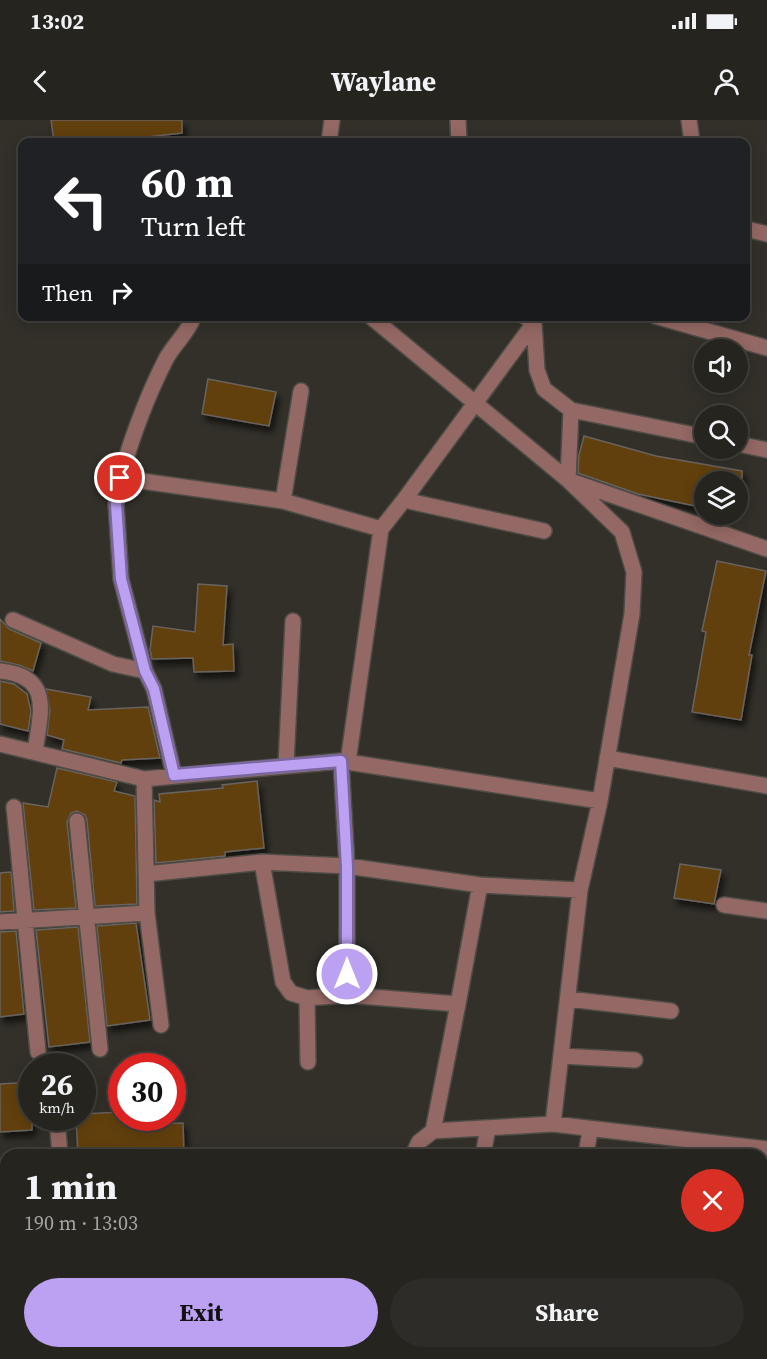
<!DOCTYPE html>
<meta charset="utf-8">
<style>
body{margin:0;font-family:"Source Serif 4",serif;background:#2e2c28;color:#f1f3f6;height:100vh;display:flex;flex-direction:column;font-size:22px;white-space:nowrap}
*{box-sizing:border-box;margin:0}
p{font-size:20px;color:#a4a4a4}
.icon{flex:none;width:33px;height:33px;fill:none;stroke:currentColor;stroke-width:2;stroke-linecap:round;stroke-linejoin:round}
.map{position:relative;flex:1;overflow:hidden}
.drawer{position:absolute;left:0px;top:1029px;width:768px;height:210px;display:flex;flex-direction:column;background:#26241f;border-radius:18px 18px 0 0;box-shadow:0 3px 15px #0003,0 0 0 2px #42413d}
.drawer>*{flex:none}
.banner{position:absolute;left:18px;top:18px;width:732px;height:183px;border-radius:12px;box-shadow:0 3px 15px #0003,0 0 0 2px #42413d;background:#202124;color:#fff;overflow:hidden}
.controls{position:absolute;left:694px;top:219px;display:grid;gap:12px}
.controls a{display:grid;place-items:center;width:54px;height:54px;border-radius:50%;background:#26241f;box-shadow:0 3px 15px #0003,0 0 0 2px #42413d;font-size:30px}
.speed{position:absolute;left:18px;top:933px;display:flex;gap:12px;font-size:30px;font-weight:700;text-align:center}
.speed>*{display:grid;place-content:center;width:78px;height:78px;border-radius:50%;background:#26241f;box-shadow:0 3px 15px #0003,0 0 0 2px #42413d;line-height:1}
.speed small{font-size:15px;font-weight:400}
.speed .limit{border:9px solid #d22;background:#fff;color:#111}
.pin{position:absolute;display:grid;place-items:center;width:51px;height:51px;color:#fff;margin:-26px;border:3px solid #fff;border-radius:50%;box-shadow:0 2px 6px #0007}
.me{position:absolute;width:66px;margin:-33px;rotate:0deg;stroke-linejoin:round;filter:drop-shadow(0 0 4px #0008)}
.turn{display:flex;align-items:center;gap:21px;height:126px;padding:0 24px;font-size:27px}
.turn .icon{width:78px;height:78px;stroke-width:2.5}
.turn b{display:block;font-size:42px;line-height:51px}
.then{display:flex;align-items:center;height:57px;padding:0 24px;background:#0003;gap:12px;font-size:22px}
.round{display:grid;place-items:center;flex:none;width:63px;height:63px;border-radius:32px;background:#2e2c28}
.headline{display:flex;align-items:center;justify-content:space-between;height:102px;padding:0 24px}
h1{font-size:36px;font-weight:700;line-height:45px}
.button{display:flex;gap:12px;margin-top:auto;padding:12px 24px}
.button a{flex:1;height:69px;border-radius:36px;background:#bca0f2;color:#111;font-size:24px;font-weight:700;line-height:69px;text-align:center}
.button a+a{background:#2e2c28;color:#f1f3f6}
.status{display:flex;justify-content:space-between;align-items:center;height:42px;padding:0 30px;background:#26241f;direction:ltr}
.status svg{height:16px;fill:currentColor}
header{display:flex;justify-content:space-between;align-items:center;height:78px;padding:0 24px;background:#26241f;font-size:27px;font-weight:700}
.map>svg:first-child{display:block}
</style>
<div class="status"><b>13:02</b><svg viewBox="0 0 49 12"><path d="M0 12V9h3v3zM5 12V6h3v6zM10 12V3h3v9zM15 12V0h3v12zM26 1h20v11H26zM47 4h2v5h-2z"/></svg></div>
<header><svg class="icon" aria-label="back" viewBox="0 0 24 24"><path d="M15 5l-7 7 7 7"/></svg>Waylane<svg class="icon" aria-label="person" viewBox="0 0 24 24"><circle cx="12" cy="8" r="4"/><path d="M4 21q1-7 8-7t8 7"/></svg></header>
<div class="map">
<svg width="767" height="1239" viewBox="0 0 767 1239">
<defs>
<filter id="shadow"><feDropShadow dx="3.5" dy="6" stdDeviation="3" flood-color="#0009"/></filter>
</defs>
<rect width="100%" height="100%" fill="#323029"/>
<path fill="#623f10" stroke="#69635e" stroke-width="1.5" filter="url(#shadow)" d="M51 0H182V13L102 22H54Z
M208 259 276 272 269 306 202 294Z
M584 316 656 336 742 351V362H705V388L638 374 578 353 579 335Z
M717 441 766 451 749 535H752L741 600 692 592 706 512 702 511Z
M198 464 227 466 223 525 233 524 234 551 194 552 193 538 152 539 150 530 153 506 195 512Z
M0 499 9 509 41 523 33 551 19 545 0 541Z
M0 561 14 564 27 574 31 591 28 611 0 604Z
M46 569 91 577 88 590 148 587 160 638 122 640 121 643 62 629 64 620 47 615 50 590Z
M57 648 117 662 114 671 135 676 137 784 95 786 87 700 85 695 77 691 71 693 67 702 76 788 34 790 23 683 48 687Z
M257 661 264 728 225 732V736L156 743 154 680 160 682 159 674 223 668 222 665Z
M680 744 721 750 714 784 674 778Z
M11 752 14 791 0 792V753Z
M136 803 150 900 107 906 97 806Z
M78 807 90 922 49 927 36 810Z
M16 811 24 894 0 897V812Z
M32 962V1010L0 1012V964Z
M122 992V998H129V1005L183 1003 184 1035H78L76 998H82V994Z"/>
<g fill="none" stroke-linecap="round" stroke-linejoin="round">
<defs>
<path id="minor" d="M458 0 459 22
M689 0 692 22
M329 22 332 0
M746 109 767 114
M370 196 568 360 622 412 634 452 632 494 600 681 580 770 553 1004
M524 196 534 203 537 250 544 269 571 290 568 360 767 429
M655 196 767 228
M571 290 705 317
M738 324 767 330
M120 358C132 317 146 278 166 239 174 224 188 213 194 196
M404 380 534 203
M283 381 381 409 404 380 544 411
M13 500 113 544 145 551
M0 551C54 556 40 594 35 632
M0 624 144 659 341 641 600 681
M607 638 767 666
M341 641 347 746V875
M348 642 381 409
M286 644 293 501
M174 655 154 569 145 551 121 459 116 384 120 358 283 381 301 271
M144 659 147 793 161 905
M14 687 38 932
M77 701 100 929
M262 742 283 862 291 873 307 878 347 875 458 884 433 1011 419 1022 413 1035
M146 754 262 742 347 746 480 765 580 770
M724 785 767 791
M0 802 147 793
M307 878 308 942
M568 879 671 891
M458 884 480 765
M561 936 635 940
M57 998 60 1035
M433 1011 553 1004 767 1029
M483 1035 488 1008
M586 1035 590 1010
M0 1155H6
M73 1233V1239
M215 1233V1239
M383 1239 384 1233
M444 1239 445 1233
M714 1239V1233"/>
</defs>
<use href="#minor" stroke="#4e4c45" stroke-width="18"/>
<use href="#minor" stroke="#946864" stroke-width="15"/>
</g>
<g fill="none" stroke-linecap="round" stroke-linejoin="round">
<defs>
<path id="route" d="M120 358 116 384 121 459 145 551 154 569 174 655 341 641 347 747V854"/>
</defs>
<use href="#route" stroke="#7a689d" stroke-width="15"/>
<use href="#route" stroke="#bca0f2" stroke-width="10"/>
</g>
</svg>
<div class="controls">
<a><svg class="icon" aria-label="sound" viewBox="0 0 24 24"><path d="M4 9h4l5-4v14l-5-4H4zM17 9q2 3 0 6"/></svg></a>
<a><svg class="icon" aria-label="search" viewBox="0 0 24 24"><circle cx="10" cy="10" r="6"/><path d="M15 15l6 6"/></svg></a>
<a><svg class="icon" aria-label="layers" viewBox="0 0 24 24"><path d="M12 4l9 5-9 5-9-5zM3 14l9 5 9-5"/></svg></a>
</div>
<div class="speed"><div>26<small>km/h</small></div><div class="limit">30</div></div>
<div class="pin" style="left:120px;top:358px;background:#d93025"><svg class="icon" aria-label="arrive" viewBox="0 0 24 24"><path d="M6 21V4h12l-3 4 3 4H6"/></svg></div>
<svg class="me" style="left:347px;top:854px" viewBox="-20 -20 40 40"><circle r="17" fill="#bca0f2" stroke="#fff" stroke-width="3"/><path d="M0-11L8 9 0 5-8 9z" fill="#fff"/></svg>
<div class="banner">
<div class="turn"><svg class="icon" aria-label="left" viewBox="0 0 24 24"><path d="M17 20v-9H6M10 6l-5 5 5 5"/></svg><div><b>60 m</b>Turn left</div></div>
<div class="then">Then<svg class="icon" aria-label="right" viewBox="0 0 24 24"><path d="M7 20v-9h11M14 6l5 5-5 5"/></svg></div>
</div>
<section class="drawer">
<div class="headline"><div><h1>1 min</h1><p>190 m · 13:03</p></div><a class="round" style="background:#d93025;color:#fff"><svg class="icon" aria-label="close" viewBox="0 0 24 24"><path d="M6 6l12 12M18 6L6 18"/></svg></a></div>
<div class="button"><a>Exit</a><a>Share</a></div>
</section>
</div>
